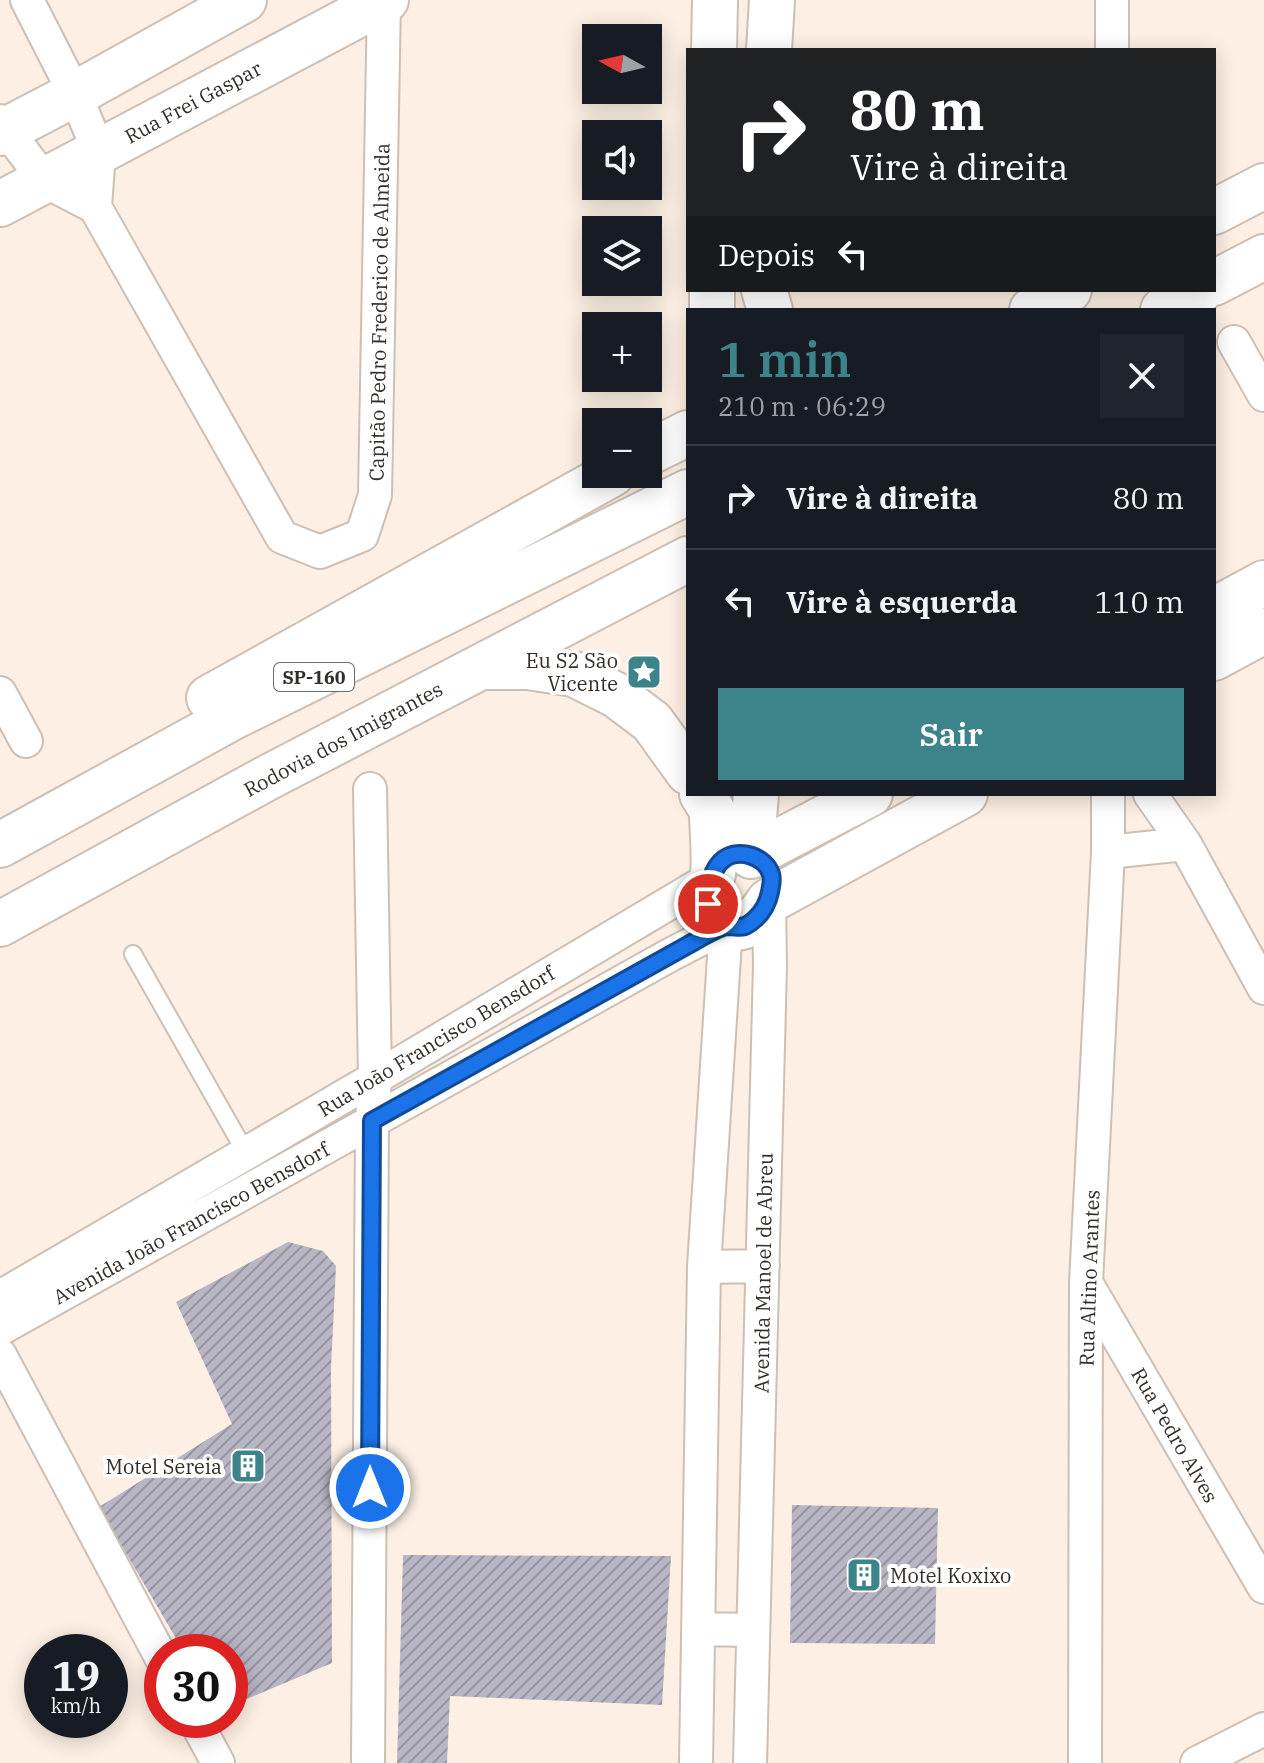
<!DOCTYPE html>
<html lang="pt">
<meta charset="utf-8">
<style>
body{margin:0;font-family:"IBM Plex Serif",serif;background:#20242c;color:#f1f3f6;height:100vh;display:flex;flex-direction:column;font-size:30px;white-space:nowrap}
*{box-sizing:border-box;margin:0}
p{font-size:26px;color:#9ea1a6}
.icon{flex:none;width:44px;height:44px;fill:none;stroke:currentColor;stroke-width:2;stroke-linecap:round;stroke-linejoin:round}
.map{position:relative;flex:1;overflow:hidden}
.side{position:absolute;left:686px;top:308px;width:530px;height:488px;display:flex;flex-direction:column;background:#171b24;border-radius:0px;box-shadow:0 4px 20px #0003}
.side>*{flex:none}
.hud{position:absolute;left:686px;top:48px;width:530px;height:244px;border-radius:0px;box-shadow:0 4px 20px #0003;background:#202124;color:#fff;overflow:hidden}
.needle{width:52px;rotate:278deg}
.fabs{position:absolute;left:582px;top:24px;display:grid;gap:16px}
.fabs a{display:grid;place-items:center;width:80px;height:80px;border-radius:0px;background:#171b24;box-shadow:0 4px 20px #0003;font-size:40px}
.speed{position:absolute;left:24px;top:1634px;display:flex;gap:16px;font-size:40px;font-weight:700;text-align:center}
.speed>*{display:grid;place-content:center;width:104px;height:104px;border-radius:50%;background:#171b24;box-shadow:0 4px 20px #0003;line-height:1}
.speed small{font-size:20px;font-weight:400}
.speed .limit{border:12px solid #d22;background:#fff;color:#111}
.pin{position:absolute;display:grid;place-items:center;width:68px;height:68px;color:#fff;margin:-34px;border:4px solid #fff;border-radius:50%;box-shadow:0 2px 8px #0007}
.me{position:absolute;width:88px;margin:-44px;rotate:0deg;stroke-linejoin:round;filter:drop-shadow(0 0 6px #0008)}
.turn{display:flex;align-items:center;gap:28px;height:168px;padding:0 32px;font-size:36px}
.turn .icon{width:104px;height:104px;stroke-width:2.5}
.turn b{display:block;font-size:56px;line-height:68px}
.then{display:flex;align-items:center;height:76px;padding:0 32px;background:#0003;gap:16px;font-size:30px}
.round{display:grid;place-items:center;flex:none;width:84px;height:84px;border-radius:0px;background:#20242c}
.headline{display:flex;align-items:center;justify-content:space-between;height:136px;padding:0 32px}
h1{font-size:48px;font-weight:600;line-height:60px;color:#3c8489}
.cta{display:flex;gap:16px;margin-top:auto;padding:16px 32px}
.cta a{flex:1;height:92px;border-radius:0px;background:#3c8489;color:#fff;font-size:32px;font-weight:600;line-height:92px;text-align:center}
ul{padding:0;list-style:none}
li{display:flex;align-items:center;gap:24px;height:104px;padding:0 32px;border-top:2px solid #363941}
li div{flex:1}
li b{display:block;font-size:30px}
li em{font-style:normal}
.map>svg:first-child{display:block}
</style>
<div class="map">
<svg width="1264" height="1763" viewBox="0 0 1264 1763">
<defs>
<pattern id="building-hatch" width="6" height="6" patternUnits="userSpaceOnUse" patternTransform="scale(2)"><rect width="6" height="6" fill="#b8b5c4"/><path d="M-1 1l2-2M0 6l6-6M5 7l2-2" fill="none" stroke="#96949f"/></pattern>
</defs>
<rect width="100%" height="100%" fill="#fdefe3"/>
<path fill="url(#building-hatch)" d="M288 1242 323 1251 336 1266 331 1368 332 1663 230 1706V1652H184L99 1507 232 1424 176 1302Z
M792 1505 938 1508 935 1644 790 1643Z
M403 1555 671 1556 662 1705 450 1696 447 1763H397Z"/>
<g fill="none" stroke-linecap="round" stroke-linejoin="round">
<defs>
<path id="lane" d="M133 954 246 1153"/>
<path id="street" d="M27 0 75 94 99 152 95 207
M1112 50V0
M0 121 45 181 95 207 282 537 320 552 362 535 375 495 384 0
M1234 342 1264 395
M0 693 26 741
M1150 794 1185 844 1264 988
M1108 852 1185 844
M704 1267 763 1266
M1088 1286 1264 1587
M0 1297 375 1078 713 877
M0 1329 670 955 726 926
M0 1355 162 1659
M698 1629 753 1630
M195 1720 218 1763
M368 1763 372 1121 375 1078 370 789
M696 1763 704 1267 726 926
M750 1763 770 965 769 901
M1085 1763 1086 1283 1108 852V794
M1197 1763 1264 1729"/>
<path id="secondary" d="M714 50 715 0
M769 50 772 0
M0 133 75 94 244 0
M0 204 386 0
M712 290V310
M764 290 770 310
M1214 610 1264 583
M1214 658 1264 631
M712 810C712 831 715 853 713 874 712 880 708 886 708 892 706 910 717 928 736 928 751 928 761 912 769 901L965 794
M751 856 870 794
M751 856 756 794"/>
<path id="highway" d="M1214 212 1264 186
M1214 283 1264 257
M1032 310 1069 290
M1163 310 1201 290
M648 453 688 433
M483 667H528L574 674 616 695 652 722 688 772
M209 698 612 474
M702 794 712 810
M0 845 235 716 688 492
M0 924 267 778 688 559"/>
</defs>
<use href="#lane" stroke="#cdbfb4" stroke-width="20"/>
<use href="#street" stroke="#cdbfb4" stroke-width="36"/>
<use href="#secondary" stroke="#cdbfb4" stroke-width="48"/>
<use href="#highway" stroke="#cdbfb4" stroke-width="48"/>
<use href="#lane" stroke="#fff" stroke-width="16"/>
<use href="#street" stroke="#fff" stroke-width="32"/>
<use href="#secondary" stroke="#fff" stroke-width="44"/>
<use href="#highway" stroke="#fff" stroke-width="44"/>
</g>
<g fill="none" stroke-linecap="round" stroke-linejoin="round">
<defs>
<path id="route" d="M370 1488 372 1121 688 945C697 940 718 927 727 926 741 926 743 930 755 919 763 912 768 902 770 892 771 886 773 880 771 874 765 856 739 848 724 859 711 868 708 890 708 904"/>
</defs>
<use href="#route" stroke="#114b97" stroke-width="20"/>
<use href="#route" stroke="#1a73e8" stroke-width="14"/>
</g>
<defs>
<symbol id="sight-square" viewBox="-11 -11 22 22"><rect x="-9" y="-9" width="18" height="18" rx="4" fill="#3c8489" stroke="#fff"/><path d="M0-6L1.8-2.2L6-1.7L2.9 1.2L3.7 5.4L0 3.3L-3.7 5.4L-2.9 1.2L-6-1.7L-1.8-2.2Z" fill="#fff"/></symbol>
<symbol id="building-square" viewBox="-11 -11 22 22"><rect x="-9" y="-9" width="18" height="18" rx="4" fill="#3c8489" stroke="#fff"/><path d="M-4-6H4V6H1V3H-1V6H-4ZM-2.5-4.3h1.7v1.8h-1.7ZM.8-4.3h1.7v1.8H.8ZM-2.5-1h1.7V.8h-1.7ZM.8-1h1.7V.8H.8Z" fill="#fff"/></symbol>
</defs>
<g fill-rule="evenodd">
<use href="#sight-square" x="624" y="652" width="40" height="40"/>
<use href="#building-square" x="228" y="1446" width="40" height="40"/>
<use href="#building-square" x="844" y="1555" width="40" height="40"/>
</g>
<g text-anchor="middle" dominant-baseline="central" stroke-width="8" stroke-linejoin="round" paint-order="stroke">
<rect fill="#fff" stroke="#706c69" stroke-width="2" x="274" y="663" width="80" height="28" rx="6"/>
<g font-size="18" font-weight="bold" fill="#322d29">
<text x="314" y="677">SP-160</text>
</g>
<g font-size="20" fill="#322d29" stroke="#fff">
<text transform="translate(193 102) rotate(-28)">Rua Frei Gaspar</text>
<text transform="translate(379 312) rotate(-89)">Capitão Pedro Frederico de Almeida</text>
<text transform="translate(343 739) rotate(-28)">Rodovia dos Imigrantes</text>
<text transform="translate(436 1041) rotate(-31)">Rua João Francisco Bensdorf</text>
<text transform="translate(191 1223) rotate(-29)">Avenida João Francisco Bensdorf</text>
<text transform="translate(763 1273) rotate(-89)">Avenida Manoel de Abreu</text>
<text transform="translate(1089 1278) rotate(-88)">Rua Altino Arantes</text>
<text transform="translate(1175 1435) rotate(60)">Rua Pedro Alves</text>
</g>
<g font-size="20" fill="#322d29" stroke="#fff" text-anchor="end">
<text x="618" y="660">Eu S2 São<tspan x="618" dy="23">Vicente</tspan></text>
<text x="222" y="1466">Motel Sereia</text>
<text x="890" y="1575" text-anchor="start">Motel Koxixo</text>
</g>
</g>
</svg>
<div class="fabs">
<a><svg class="needle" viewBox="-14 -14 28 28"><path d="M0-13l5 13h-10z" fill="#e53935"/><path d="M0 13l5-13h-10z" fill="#9ea1a6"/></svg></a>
<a><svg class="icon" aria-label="sound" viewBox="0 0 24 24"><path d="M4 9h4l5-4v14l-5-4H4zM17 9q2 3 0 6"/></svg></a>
<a><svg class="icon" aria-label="layers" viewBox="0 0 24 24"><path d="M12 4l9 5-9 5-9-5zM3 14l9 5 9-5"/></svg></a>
<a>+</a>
<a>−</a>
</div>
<div class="speed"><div>19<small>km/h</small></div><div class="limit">30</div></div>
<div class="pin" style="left:708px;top:904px;background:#d93025"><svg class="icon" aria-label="arrive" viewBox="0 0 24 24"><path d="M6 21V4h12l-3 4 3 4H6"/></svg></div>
<svg class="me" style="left:370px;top:1488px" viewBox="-20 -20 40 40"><circle r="17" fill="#1a73e8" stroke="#fff" stroke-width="3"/><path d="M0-11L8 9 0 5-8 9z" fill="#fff"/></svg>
<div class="hud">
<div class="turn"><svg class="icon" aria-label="right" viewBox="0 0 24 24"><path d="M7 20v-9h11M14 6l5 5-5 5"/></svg><div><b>80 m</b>Vire à direita</div></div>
<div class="then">Depois<svg class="icon" aria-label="left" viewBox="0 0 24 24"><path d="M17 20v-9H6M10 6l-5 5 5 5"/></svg></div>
</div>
<section class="side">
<div class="headline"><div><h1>1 min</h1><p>210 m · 06:29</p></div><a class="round"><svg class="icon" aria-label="close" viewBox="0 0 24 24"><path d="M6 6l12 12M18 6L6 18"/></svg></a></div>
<ul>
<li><svg class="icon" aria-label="right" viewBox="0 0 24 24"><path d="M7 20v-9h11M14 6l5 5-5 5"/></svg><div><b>Vire à direita</b></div><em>80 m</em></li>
<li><svg class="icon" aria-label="left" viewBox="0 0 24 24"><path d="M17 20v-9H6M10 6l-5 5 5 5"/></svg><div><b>Vire à esquerda</b></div><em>110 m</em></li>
</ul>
<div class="cta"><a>Sair</a></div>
</section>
</div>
